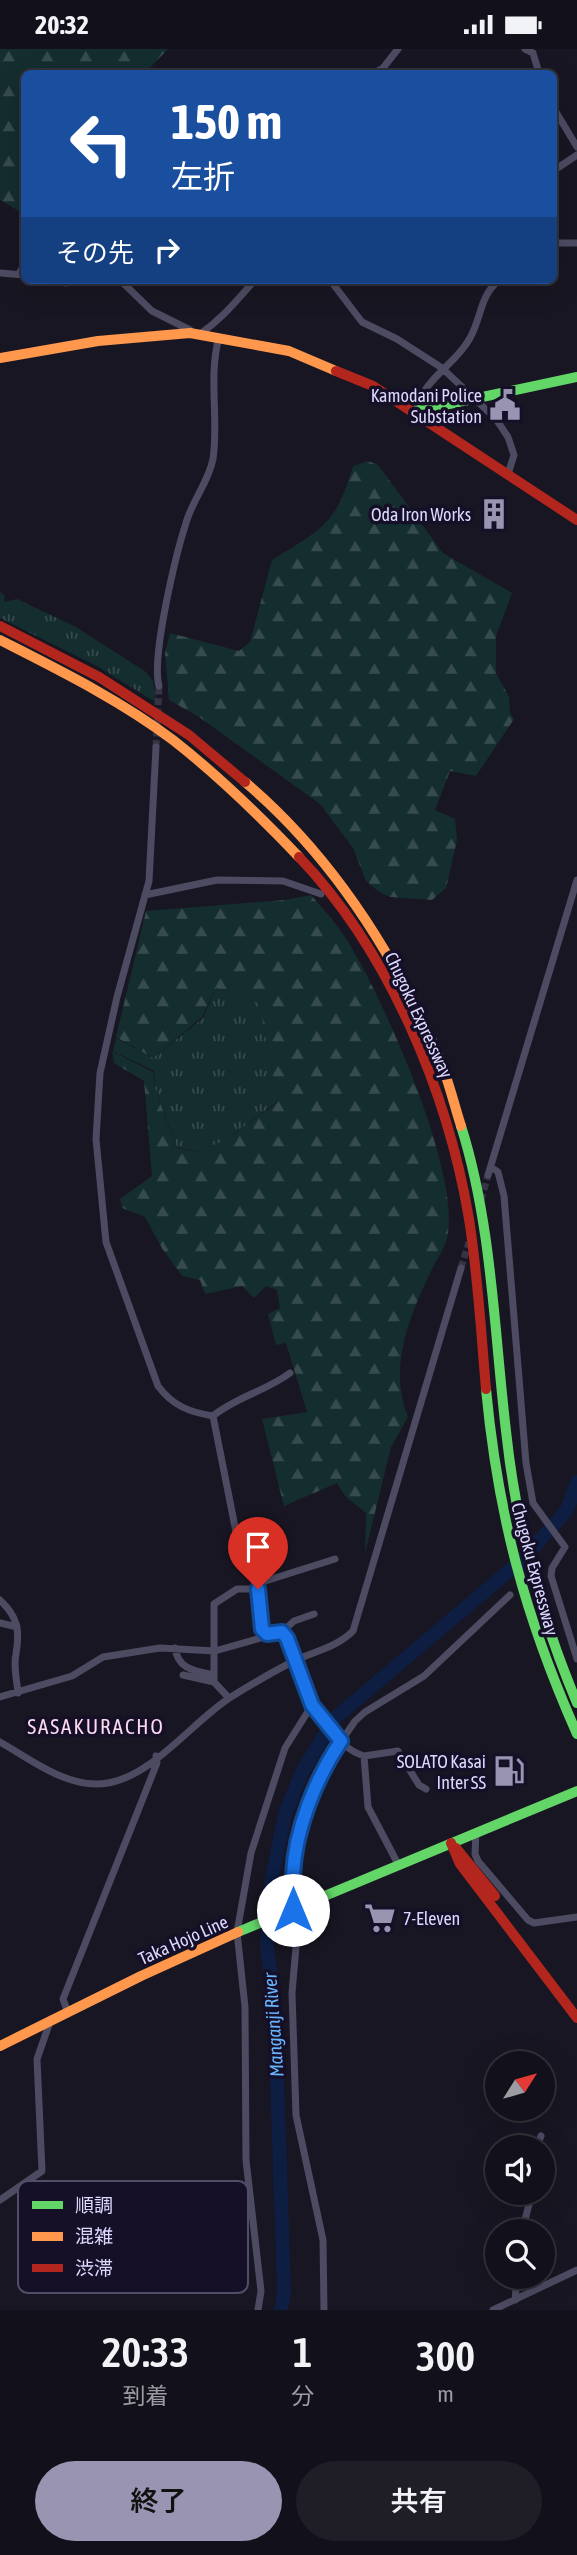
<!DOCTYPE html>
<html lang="ja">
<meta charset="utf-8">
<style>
body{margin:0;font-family:"Asap Condensed","Noto Sans JP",sans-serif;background:#1f1e27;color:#f1f3f6;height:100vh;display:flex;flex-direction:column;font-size:26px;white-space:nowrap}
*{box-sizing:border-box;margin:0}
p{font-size:23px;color:#9c9da2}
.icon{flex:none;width:38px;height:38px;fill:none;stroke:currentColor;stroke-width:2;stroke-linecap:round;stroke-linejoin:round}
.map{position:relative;height:2261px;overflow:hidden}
.side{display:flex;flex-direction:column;background:#12101a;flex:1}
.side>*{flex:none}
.top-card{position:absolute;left:21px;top:21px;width:536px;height:214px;border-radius:10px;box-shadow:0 7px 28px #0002,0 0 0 2px #313039;background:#1a4fa0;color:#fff;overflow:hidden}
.needle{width:46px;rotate:53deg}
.controls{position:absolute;left:485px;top:2002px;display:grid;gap:14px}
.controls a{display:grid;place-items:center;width:70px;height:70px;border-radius:50%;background:#12101a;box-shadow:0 7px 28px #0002,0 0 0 2px #313039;font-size:35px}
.pin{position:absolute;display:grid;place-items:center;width:60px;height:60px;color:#fff;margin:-72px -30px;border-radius:50% 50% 50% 0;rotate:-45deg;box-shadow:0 0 7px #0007}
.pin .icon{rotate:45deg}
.me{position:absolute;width:77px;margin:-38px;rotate:0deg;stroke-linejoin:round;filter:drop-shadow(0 0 5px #0008)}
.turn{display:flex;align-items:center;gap:24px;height:147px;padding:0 35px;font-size:32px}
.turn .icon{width:91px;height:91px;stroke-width:2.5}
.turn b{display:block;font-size:49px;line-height:60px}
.then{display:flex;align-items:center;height:66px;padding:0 35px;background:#0003;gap:14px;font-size:26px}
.eta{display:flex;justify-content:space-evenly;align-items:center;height:119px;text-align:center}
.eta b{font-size:42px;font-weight:600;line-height:49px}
.action{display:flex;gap:14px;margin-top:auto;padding:14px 35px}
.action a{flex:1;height:80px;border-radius:42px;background:#9894b1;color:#111;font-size:28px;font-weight:600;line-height:80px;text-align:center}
.action a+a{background:#1f1e27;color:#f1f3f6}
.status{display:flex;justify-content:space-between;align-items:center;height:49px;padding:0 35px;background:#12101a;direction:ltr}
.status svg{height:19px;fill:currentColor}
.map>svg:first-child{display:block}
</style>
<div class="status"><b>20:32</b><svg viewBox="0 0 49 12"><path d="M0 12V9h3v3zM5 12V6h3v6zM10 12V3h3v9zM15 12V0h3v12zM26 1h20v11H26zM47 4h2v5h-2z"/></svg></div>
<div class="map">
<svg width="577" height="2261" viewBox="0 0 577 2261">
<defs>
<pattern id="grass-tufts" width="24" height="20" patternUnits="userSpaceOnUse" patternTransform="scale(1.75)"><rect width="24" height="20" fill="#142d2f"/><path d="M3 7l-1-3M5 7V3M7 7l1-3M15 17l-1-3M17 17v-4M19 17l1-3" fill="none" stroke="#364b4e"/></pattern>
<pattern id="forest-firs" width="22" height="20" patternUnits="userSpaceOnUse" patternTransform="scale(1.75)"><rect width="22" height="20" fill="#142d2f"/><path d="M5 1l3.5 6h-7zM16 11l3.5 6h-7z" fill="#364b4e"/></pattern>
</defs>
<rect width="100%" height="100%" fill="#181622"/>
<path fill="url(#grass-tufts)" d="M0 543 5 547 4 553 17 550 76 578 146 623 153 632 157 654 95 616 0 569Z
M216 939 259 954 278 1052 226 1091 198 1103 177 1098 155 1039 154 1022 113 1002 116 989 153 1009 203 969Z"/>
<path fill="url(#forest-firs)" d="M0 0H168L145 24H24V165L0 151Z
M368 412 378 416 443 504 512 544 496 587V624L509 648 510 664 514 670 476 727 450 722 435 761 455 770 457 791 446 839 432 851 390 848 379 843 366 832 353 799 320 755 199 668 169 651 165 604 170 584 239 602 250 593 272 511C322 480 336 476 353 417Z
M311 846C323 860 337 875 347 891 383 949 458 1117 448 1184 447 1196 436 1211 431 1222 409 1268 388 1319 408 1368L391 1398 365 1504 366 1464 345 1447 337 1434 284 1457 262 1370 307 1363 286 1294 276 1296 268 1265 280 1259 277 1241 266 1237 254 1249 242 1237 205 1245 200 1231 182 1227 163 1201 145 1168 122 1159 120 1150 152 1127 144 1032 114 1014 112 1002 153 1023 155 1040 177 1099 198 1103 226 1091 278 1053 259 954 216 939 202 968 153 1009 116 988 146 862 285 851Z"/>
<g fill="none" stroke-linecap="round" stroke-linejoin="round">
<path stroke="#0d1e42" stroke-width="14" d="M281 2261 284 2244 275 1964 267 1897 269 1844 285 1765 302 1723 335 1669 522 1511 567 1461 577 1433"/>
<path stroke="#363343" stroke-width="7" stroke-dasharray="7 3.5" stroke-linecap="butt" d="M156 698 159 637
M481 1151 488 1126
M461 1219 469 1193"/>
<path stroke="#4c4b62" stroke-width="7" d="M525 0 533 4 539 24
M374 24 383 19 398 0
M553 58 577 98
M553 122 577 106
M553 194H577
M0 224 24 226
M19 225 24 215
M52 231 66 234 84 231
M120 231 152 262 190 281V284
M330 231 362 273 397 290 442 319 496 370 508 388 514 406 508 425
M200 285C224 268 235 253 255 231
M416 362C424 328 455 317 470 289 482 268 479 248 499 231
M159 637C151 608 176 505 186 474 192 452 209 432 213 410 219 370 208 328 219 288
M156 698 149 832 117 948 100 1024 96 1090 106 1193 158 1337C173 1357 189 1363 213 1367 236 1348 266 1342 290 1324
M145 846 217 831 283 832 321 845
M491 1118 498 1123 504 1147 526 1414 533 1454 565 1498 552 1519 551 1527 577 1610
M488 1126 577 831
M213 1367 239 1498 253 1500 258 1506 262 1580 267 1585
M259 1534 335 1510
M0 1551C18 1568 20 1581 16 1605 13 1617 17 1632 18 1644
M0 1574 17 1578
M282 1583 294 1572 314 1565
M175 1599C178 1621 196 1622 214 1626
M183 1626 214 1633
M0 1648 72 1627 103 1608 160 1599 215 1602 282 1583C296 1599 297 1619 304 1638 312 1663 338 1699 364 1707L398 1702 419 1736 426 1740
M229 1649 214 1633V1555L237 1540H258
M0 1693C32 1711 69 1741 108 1734 154 1726 193 1672 231 1648 252 1635 274 1622 296 1611 316 1602 337 1598 353 1582L461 1219
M364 1707 368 1758 398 1815
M476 1783 475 1805 478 1812 528 1871 534 1874 577 1868
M67 1961 63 1950 157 1714 156 1707
M536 2098 541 2087
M0 2151 42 2122 37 2010 51 1970
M522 2182 532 2144
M515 2251 517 2228
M258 2261 261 2242 246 2111 245 1958 237 1883 251 1804 285 1699 312 1656
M324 2261 323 2191 296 2066 292 1944 298 1875 293 1830 296 1799 325 1716 355 1672 365 1663 424 1627 510 1546
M493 2261 577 2221"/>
<path stroke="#63d668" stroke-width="10" d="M416 362 577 328
M461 1077C492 1175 494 1281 506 1382 516 1477 540 1566 577 1654
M486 1340C498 1467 525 1568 577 1685
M238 1883 577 1742"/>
<path stroke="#ff974d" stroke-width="10" d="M0 309 98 292 190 284 289 302 336 322
M0 591C59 621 120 651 173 691 219 727 259 766 299 808
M245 733C330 805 391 900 436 1001 447 1025 453 1052 461 1077
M0 1997 141 1927 238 1883"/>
<path stroke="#b3261e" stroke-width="10" d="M336 322 373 337 577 471
M0 577 99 628 189 686 245 733
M299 808C389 902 448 1044 469 1170 478 1227 481 1283 486 1340
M451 1794 460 1815 577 1969
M456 1799 495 1847"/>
</g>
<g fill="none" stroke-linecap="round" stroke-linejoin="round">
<defs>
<path id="route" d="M258 1540 262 1580 267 1585 282 1583 287 1589 312 1656 341 1692C316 1729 295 1780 293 1826 293 1837 297 1848 298 1859L293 1861"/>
</defs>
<use href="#route" stroke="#114b97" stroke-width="18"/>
<use href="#route" stroke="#1a73e8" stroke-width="12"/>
</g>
<defs>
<symbol id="civic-bare" viewBox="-9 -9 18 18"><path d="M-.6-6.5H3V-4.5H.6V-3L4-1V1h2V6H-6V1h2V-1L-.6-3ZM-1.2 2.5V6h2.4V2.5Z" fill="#9894b1" stroke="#151028" stroke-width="2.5" paint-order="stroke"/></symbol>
<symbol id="building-bare" viewBox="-9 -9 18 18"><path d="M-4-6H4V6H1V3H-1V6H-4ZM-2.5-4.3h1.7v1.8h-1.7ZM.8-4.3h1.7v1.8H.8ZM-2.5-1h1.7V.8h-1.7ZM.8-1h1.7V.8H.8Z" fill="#9894b1" stroke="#151028" stroke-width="2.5" paint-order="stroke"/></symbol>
<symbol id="fuel-bare" viewBox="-9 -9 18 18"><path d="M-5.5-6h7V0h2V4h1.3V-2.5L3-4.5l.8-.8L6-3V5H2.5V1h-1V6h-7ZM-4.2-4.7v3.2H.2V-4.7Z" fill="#9894b1" stroke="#151028" stroke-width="2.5" paint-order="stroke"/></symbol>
<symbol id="supermarket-bare" viewBox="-9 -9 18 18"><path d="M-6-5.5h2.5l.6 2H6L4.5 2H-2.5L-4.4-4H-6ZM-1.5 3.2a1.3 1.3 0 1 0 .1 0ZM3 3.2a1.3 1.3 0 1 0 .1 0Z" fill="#9894b1" stroke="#151028" stroke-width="2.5" paint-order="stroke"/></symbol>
</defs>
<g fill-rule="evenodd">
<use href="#civic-bare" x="483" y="334" width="44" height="44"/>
<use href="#building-bare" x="472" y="443" width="44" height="44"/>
<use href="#fuel-bare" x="487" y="1700" width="44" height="44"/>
<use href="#supermarket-bare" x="358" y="1847" width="44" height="44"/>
</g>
<g text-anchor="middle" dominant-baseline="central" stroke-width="7" stroke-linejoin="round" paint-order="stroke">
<g font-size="18" fill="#ddd8fe" stroke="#151028" text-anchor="end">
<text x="482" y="346">Kamodani Police<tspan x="482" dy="21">Substation</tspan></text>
<text x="471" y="465">Oda Iron Works</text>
<text x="486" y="1712">SOLATO Kasai<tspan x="486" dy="21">Inter SS</tspan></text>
<text x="403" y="1869" text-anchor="start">7-Eleven</text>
</g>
<g font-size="18" fill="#ddd8fe" stroke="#151028">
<text transform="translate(419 966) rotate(65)">Chugoku Expressway</text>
<text transform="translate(535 1520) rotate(75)">Chugoku Expressway</text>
<text transform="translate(183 1891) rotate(-24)">Taka Hojo Line</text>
</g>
<g font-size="19" font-style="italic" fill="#68b3fc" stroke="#151028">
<text transform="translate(273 1976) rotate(-94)">Manganji River</text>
</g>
<g font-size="21" letter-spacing="2" fill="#fedaf0" stroke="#151028">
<text x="96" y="1677">SASAKURACHO</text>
</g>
</g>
<rect x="18" y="2132" width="230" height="112" rx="10" fill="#151028" stroke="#514c68" stroke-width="2"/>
<rect x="32" y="2152" width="31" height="8" fill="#63d668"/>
<rect x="32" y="2183" width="31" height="9" fill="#ff974d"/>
<rect x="32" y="2215" width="31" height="8" fill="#b3261e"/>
<g font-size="19" fill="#ddd8fe">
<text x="75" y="2163">順調</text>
<text x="75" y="2194">混雑</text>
<text x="75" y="2226">渋滞</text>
</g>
</svg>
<div class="controls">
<a><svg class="needle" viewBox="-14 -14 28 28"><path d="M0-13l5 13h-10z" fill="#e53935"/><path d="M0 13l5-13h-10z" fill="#9c9da2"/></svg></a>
<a><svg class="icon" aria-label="sound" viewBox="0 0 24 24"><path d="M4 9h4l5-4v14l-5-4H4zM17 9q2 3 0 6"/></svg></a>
<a><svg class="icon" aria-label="search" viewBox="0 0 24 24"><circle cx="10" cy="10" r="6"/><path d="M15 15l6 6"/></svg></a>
</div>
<div class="pin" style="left:258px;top:1540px;background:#d93025"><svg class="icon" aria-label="arrive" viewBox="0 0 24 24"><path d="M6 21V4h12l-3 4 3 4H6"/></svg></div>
<svg class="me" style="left:293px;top:1861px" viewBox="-20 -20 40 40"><circle r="19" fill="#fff"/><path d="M0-13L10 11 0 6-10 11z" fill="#1a73e8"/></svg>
<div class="top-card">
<div class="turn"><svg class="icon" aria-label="left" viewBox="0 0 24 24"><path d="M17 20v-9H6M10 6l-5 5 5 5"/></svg><div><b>150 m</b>左折</div></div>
<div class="then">その先<svg class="icon" aria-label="right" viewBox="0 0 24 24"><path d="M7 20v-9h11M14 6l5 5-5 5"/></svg></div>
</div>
</div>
<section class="side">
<div class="eta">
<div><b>20:33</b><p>到着</p></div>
<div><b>1</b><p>分</p></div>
<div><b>300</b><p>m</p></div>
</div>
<div class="action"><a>終了</a><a>共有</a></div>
</section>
